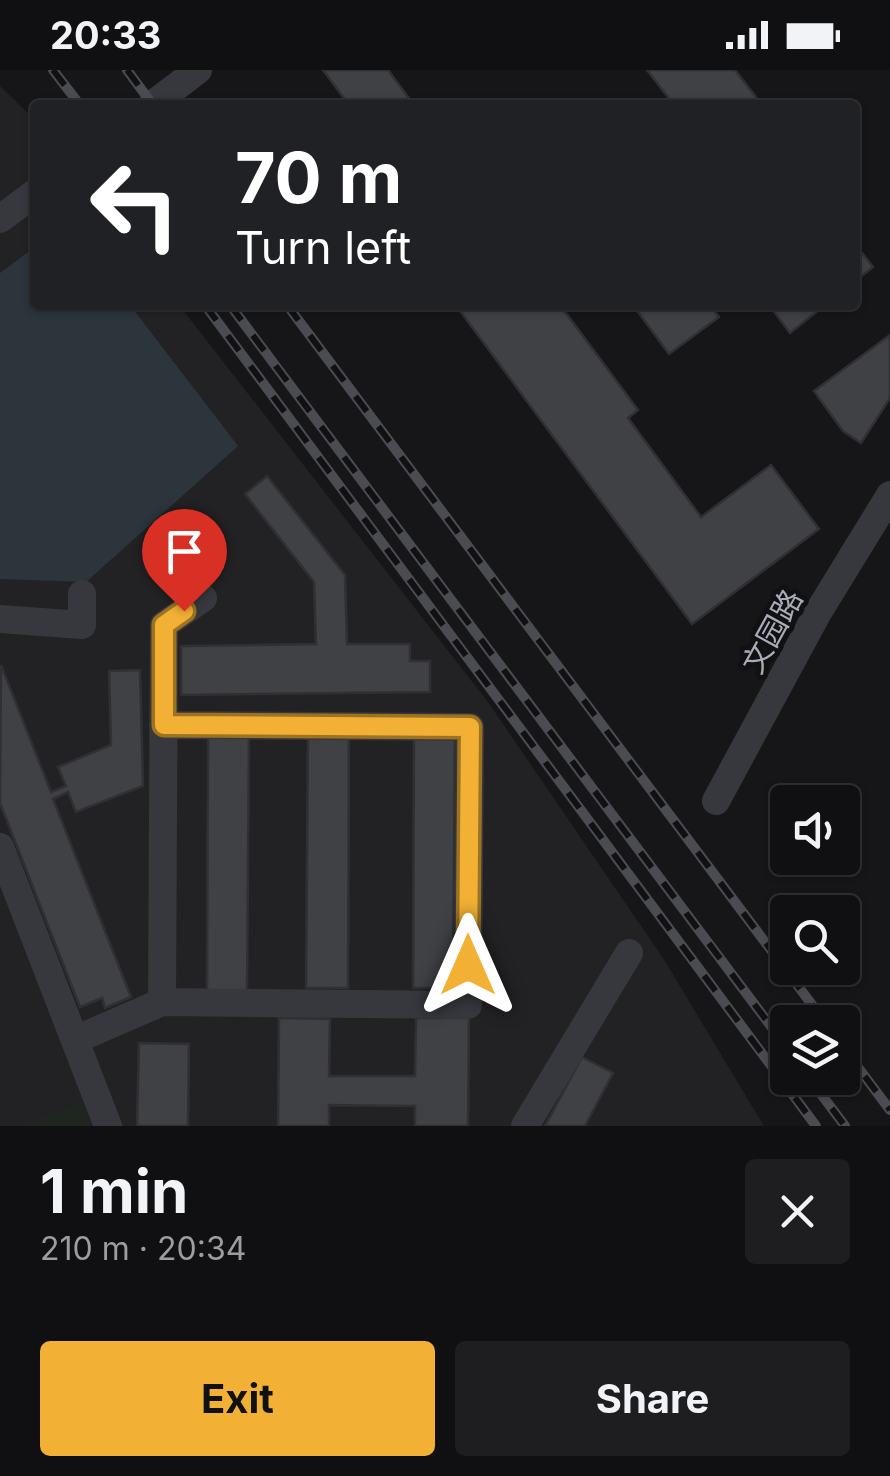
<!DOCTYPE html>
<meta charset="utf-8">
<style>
body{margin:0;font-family:Inter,"Noto Sans SC",sans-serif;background:#1e1e20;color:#f1f3f6;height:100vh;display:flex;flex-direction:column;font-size:38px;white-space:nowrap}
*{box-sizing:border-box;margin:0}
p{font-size:32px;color:#9c9d9f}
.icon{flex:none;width:55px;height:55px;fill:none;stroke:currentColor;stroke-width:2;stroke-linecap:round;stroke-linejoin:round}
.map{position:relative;height:1056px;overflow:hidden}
.drawer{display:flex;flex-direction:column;background:#101012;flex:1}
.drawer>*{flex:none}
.top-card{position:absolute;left:30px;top:30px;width:830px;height:210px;border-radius:10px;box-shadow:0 2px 8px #0004,0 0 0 2px #303032;background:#202124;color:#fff;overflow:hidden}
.tools{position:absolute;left:770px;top:715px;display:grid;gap:20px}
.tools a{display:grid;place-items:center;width:90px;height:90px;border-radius:10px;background:#101012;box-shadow:0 2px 8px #0004,0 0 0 2px #303032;font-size:50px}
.pin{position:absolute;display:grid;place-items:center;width:85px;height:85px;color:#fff;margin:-102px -42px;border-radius:50% 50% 50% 0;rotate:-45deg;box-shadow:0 0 10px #0007}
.pin .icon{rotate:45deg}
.me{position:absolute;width:110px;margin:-55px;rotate:0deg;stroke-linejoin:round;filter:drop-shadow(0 0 8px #0008)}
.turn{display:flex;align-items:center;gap:35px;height:210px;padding:0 40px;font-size:45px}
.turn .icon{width:130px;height:130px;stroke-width:2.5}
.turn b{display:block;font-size:70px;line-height:85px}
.round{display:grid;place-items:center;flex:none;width:105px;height:105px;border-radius:10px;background:#1e1e20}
.summary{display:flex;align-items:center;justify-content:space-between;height:170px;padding:0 40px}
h1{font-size:60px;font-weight:700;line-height:75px}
.action{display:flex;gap:20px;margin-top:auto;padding:20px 40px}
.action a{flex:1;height:115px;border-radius:10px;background:#f2b134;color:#111;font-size:40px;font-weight:700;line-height:115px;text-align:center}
.action a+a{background:#1e1e20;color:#f1f3f6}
.status{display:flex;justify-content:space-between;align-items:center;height:70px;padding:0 50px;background:#101012;direction:ltr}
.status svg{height:28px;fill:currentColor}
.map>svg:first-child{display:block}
</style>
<div class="status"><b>20:33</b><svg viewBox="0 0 49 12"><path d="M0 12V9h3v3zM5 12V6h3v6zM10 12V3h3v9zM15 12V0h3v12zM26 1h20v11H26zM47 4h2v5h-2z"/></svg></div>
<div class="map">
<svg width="890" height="1056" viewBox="0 0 890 1056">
<rect width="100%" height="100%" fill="#161618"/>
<path fill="#222225" d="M0 16 35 50V235H179L488 632 665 891 764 1056H0Z"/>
<path fill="#1e261f" d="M81 1033 90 1056H18Z"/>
<path fill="#2c353c" d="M35 177V235H130L238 376 86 512 0 509V203Z"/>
<path fill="#404145" stroke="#303034" stroke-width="2.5" d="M323 0H388L414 35H349Z
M647 0H735L762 35H674Z
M855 174 873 197 855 211Z
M467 235H560L638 340 628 348 701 447 771 395 819 459 692 554 460 241Z
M633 235H710L719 247 669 284Z
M769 235H825L790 263Z
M890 265V328L861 373 843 361 814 321Z
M267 406 345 505 347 574H410V591H430V622L181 625V576L316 574 314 512 245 424Z
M1 595 51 722 66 716 58 697 111 675 109 601 140 600 143 716 76 742 68 722 53 729 131 927 105 938 102 928 80 937 0 733Z
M308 665H349L348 918H306Z
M208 666H249L247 924 207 923Z
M414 667H455L453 918H413Z
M279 948 330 949 329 1006H415L416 948H469L468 1056H415V1036L329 1035V1056H278Z
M139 973 189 974 188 1056H137Z
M582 987 613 1003 585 1056H545Z"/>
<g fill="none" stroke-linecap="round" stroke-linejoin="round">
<path stroke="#37383d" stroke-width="28" d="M152 35 198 0
M0 149 35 123
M0 549 82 555V524
M716 731 817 544 890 425
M0 777 108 1056
M162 932 468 935 470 657 163 655
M75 970 162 932 164 555 203 528
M525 1056 629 883"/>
<defs>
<path id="rail" d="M53 0 80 35
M127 0 153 35
M205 235 816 1056
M230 235 788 979
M287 235 825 952
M842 976 890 1040
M809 1008 845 1056"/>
</defs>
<use href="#rail" stroke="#4a4c52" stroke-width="10"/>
<use href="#rail" stroke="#111113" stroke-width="6" stroke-dasharray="19" stroke-linecap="butt"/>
</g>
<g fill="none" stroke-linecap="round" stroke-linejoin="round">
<defs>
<path id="route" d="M184 541 164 555V655L470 657 468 895"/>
</defs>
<use href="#route" stroke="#9d7322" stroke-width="25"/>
<use href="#route" stroke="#f2b134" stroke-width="18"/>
</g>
<g text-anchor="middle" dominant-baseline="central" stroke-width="10" stroke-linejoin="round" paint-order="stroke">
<g font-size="30" fill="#a8adb8" stroke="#111113">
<text transform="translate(772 561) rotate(-61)">文园路</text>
</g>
</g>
</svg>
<div class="tools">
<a><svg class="icon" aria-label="sound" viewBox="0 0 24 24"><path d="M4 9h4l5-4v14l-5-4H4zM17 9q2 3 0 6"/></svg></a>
<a><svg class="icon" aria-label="search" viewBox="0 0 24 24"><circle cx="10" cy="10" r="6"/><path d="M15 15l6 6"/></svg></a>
<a><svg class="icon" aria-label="layers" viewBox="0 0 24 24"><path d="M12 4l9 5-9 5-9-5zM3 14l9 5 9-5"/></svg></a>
</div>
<div class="pin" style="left:184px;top:541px;background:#d93025"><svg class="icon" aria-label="arrive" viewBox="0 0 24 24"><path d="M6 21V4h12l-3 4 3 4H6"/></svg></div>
<svg class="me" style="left:468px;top:895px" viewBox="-20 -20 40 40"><path d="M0-17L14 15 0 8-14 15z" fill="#f2b134" stroke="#fff" stroke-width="4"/></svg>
<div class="top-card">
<div class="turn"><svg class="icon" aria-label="left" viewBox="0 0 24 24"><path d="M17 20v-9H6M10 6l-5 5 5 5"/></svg><div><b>70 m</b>Turn left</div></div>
</div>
</div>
<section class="drawer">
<div class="summary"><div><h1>1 min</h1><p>210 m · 20:34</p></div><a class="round"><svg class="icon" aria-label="close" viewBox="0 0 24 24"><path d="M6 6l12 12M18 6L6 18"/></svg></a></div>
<div class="action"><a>Exit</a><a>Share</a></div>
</section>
